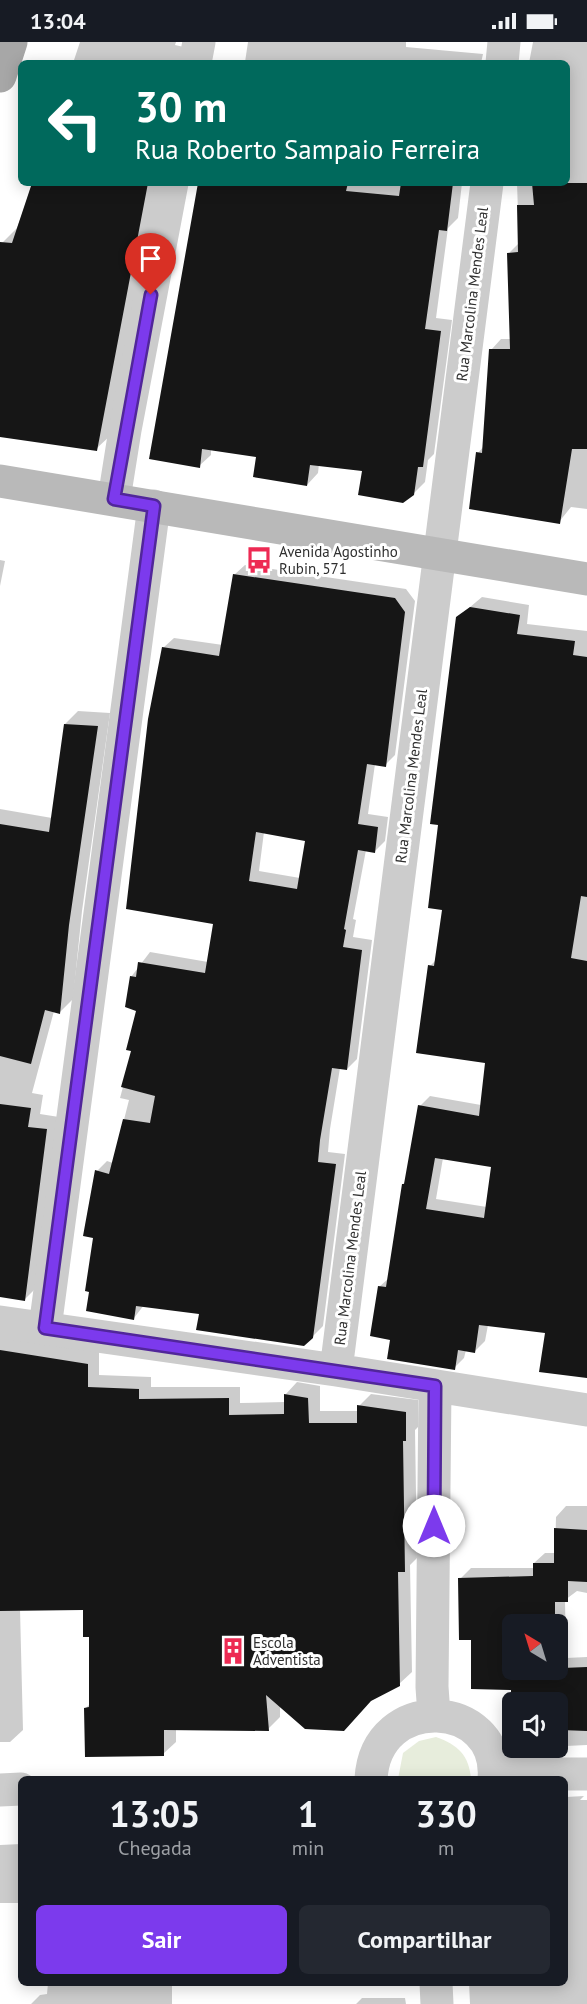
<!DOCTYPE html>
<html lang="pt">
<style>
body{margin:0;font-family:"PT Sans",sans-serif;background:#242831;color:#f1f3f6;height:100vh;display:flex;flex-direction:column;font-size:22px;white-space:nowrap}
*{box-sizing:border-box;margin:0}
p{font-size:20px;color:#9ea1a6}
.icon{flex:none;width:33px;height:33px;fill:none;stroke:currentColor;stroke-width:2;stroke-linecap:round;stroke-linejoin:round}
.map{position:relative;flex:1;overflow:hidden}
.details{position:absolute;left:18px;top:1734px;width:550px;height:210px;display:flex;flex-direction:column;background:#171b24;border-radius:9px;box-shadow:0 3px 15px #0003}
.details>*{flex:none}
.top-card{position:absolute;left:18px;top:18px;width:552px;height:126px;border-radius:9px;box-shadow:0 3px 15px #0003;background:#00695c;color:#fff;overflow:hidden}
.needle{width:39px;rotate:322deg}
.controls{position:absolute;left:502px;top:1572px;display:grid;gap:12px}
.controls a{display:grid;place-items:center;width:66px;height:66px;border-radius:9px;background:#171b24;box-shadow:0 3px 15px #0003;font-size:30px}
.pin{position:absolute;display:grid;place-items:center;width:51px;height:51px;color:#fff;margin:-62px -26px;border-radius:50% 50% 50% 0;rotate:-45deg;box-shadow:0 0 6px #0007}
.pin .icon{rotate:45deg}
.me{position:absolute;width:66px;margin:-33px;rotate:0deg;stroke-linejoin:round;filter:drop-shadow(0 0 4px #0008)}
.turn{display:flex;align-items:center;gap:21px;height:126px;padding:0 18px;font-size:27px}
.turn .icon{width:78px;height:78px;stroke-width:2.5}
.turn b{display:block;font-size:42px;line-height:51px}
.eta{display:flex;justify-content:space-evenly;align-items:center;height:102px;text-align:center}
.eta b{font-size:36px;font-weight:700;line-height:42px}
.cta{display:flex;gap:12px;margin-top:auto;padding:12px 18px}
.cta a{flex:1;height:69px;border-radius:9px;background:#7c3aed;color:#fff;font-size:24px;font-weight:700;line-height:69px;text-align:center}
.cta a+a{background:#242831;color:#f1f3f6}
.status{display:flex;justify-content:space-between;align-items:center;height:42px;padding:0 30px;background:#171b24;direction:ltr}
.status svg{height:16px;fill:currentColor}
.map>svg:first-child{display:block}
</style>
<div class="status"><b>13:04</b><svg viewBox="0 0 49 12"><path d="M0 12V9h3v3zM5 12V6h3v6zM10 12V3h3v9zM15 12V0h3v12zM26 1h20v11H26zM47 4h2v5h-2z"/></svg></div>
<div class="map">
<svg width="587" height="1962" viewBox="0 0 587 1962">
<rect width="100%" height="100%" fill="#fff"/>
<path fill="#e7eddc" d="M436 1695C458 1703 469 1713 471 1737H398L403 1711 419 1699Z"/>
<path fill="#0003" fill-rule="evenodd" d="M80 0H176L175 3 184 5 181 21H73Z
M248 0H406V5L483 12 481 21H250L245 20Z
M533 0H587V467L571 465 559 480 478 411 484 404 491 308 501 297H511L509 211 519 201 517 141H567V21H529Z
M34 141H159L112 392 96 407 0 393V214L2 201 17 186Z
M200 141H462L458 176 448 186 436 276 452 278 436 397 434 412 428 418 425 440 413 452 363 428 319 422 318 431 307 443 258 414 211 407V413L199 424Z
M0 518 5 519 0 544Z
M245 523 406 547 415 559 395 713 385 723 375 722 368 772 388 775 385 799 374 810 366 808 353 877 356 878 353 895 372 898 357 1017 347 1027 340 1026 330 1087 328 1110 345 1112 323 1284 312 1295 200 1271 144 1263 134 1276 95 1195 97 1129 107 1119 113 1121 129 1058 120 1056 133 1008 138 968 131 935 150 910 208 920 215 881 163 606 174 596 223 603 234 533ZM264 790 307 798 300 836 259 829Z
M482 555 529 563 527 582 587 589V1335L546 1290 488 1283 485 1299 475 1309 466 1308 464 1316 454 1326 392 1296 379 1245 389 1236 403 1142 406 1139 420 1064 430 1054 481 1063 486 1020 430 924 436 918 444 867 440 781 457 576ZM443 1116 493 1124 487 1165 436 1157Z
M78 669 110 671 82 869 73 957 60 970 54 969 32 1051 43 1053 40 1072 59 1075 38 1244 25 1257 0 1254V767L52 776 65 682Z
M0 1294 99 1310V1333L151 1335V1345H240V1361L285 1360V1353L297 1340 320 1344V1369H359V1364L371 1352 418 1358V1385L415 1388 417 1516 410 1523 412 1630 399 1642 280 1662V1675L268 1687 176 1686V1700L163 1712 86 1666 90 1662V1594L85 1567H20L23 1688 10 1700H0Z
M566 1464H587V1551L577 1549 565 1558 566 1616 587 1615V1703L566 1704V1687L558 1686V1660H513V1675V1646L473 1597 460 1537 471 1526H534V1521L545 1511H555L556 1475ZM513 1582H558V1628H513Z
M584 1754 580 1758H587V1962H470L469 1941H566V1755Z
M21 1802V1861H0V1803Z
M48 1941H172V1962H31L40 1953 47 1952Z
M362 1956H405L406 1962H356Z"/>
<path fill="#161616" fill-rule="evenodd" d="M32 141H148L97 409 0 395V200L12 201Z
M198 141H348L346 149 399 154 401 141H453L447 189 439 188 425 287 441 289 425 410 423 425H418L414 453 403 461 358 453 362 429 310 423 307 444 253 435 256 415 202 407 200 426 149 417Z
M532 141H587V407H572L560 482 469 467 476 410 482 411 489 307H510L507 211 518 210 517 163H534Z
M233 532 395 556 405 570 386 725 367 722 358 782 378 785 375 811 358 808 344 887 346 888 343 905 362 908 347 1028 332 1026 320 1098 318 1120 336 1122 313 1296 304 1304 196 1288 199 1272 136 1264 134 1278 86 1269 89 1250 85 1249 93 1196 83 1194 95 1128 109 1132 123 1077 150 1081 155 1054 121 1045 131 1009 126 1008 136 969 125 965 130 934 136 935 138 920 205 931 213 882 126 867 148 677 162 605 219 614ZM256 790 305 799 297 847 249 839Z
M470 565 520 573 517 592 575 599 573 613 587 615V855L581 854 571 916 587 919V1336L539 1330 545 1291 479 1283 475 1311 458 1308 455 1328 387 1317 390 1298 370 1294 378 1244 386 1245 402 1142H404L418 1063 479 1074 485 1021 416 1011 428 923 434 924 442 868 428 866 438 783 430 782 456 575ZM435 1116 491 1125 484 1176 426 1167Z
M64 682 98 684 69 883 60 972 45 968 31 1022 0 1014V782L49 790Z
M0 1062 31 1066 28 1085 47 1087 25 1259 0 1255Z
M0 1308 88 1322V1345L139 1347V1357L229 1356V1373L284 1372V1352L308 1356 309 1381H357V1363L406 1370V1399H403L405 1530H398L400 1644 371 1659 344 1689 305 1687 266 1653 269 1689 164 1688V1714L85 1715 84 1666 89 1665V1595H83V1568L0 1569Z
M554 1486 587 1488V1540L568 1539V1560H555V1582H513V1628L587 1625V1689L561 1688 558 1660H513L511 1676V1648L471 1647V1598H459L458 1536 533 1534V1521H554Z"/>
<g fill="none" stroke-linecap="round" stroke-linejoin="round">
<path stroke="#ccc" stroke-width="33" d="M195 21 199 0
M502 21 504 0
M114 457 125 388 172 141
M0 1280 336 1328 587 1368
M45 1286 154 464
M336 1328 487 141
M434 1673 432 1645 435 1344
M495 1732H587
M371 1737C376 1649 501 1657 494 1737
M0 1748 21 1747
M436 1941 437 1962"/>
<path stroke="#b9b9b9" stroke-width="33" d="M0 439 587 537"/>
<path stroke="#a7a7a7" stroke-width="33" d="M0 34 11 0"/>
</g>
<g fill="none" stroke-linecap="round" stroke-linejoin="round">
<defs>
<path id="route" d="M151 253 114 457 154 464 45 1286 435 1344 434 1484"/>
</defs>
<use href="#route" stroke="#51269a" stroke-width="15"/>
<use href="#route" stroke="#7c3aed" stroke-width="10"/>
</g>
<defs>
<symbol id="bus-bare" viewBox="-9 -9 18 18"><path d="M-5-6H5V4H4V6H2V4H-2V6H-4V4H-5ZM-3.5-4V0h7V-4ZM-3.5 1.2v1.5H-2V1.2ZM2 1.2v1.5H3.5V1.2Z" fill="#ed2a53" stroke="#fff" stroke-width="2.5" paint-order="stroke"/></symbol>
<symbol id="building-bare" viewBox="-9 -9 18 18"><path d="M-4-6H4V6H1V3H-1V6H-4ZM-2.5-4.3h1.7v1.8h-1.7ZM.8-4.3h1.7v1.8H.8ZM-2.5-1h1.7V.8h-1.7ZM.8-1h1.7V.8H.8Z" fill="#ed2a53" stroke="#fff" stroke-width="2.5" paint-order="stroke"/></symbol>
</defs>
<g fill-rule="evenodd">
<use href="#bus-bare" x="240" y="499" width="38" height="38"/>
<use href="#building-bare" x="214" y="1590" width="38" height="38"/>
</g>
<g text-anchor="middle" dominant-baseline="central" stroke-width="6" stroke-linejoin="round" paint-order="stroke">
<g font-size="15" fill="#2f2f2f" stroke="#fff">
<text transform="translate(472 252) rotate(-83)">Rua Marcolina Mendes Leal</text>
<text transform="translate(411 734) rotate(-83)">Rua Marcolina Mendes Leal</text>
<text transform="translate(350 1216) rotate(-83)">Rua Marcolina Mendes Leal</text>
</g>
<g font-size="15" fill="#2f2f2f" stroke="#fff" text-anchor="start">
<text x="279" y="509">Avenida Agostinho<tspan x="279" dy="17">Rubin, 571</tspan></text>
<text x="253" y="1600">Escola<tspan x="253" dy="17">Adventista</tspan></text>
</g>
</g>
</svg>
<div class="controls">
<a><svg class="needle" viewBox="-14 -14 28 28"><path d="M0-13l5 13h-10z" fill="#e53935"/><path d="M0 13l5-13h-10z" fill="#9ea1a6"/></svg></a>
<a><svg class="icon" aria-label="sound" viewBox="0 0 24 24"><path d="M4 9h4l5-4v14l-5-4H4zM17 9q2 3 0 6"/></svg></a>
</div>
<div class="pin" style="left:151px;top:253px;background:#d93025"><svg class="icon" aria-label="arrive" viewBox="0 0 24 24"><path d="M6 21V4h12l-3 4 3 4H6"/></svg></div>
<svg class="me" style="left:434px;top:1484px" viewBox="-20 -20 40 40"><circle r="19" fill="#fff"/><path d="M0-13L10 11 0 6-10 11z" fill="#7c3aed"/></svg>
<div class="top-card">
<div class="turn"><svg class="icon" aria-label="left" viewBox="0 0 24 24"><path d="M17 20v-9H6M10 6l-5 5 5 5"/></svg><div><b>30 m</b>Rua Roberto Sampaio Ferreira</div></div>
</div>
<section class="details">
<div class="eta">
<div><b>13:05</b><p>Chegada</p></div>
<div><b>1</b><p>min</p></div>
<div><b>330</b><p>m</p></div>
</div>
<div class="cta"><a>Sair</a><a>Compartilhar</a></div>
</section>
</div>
